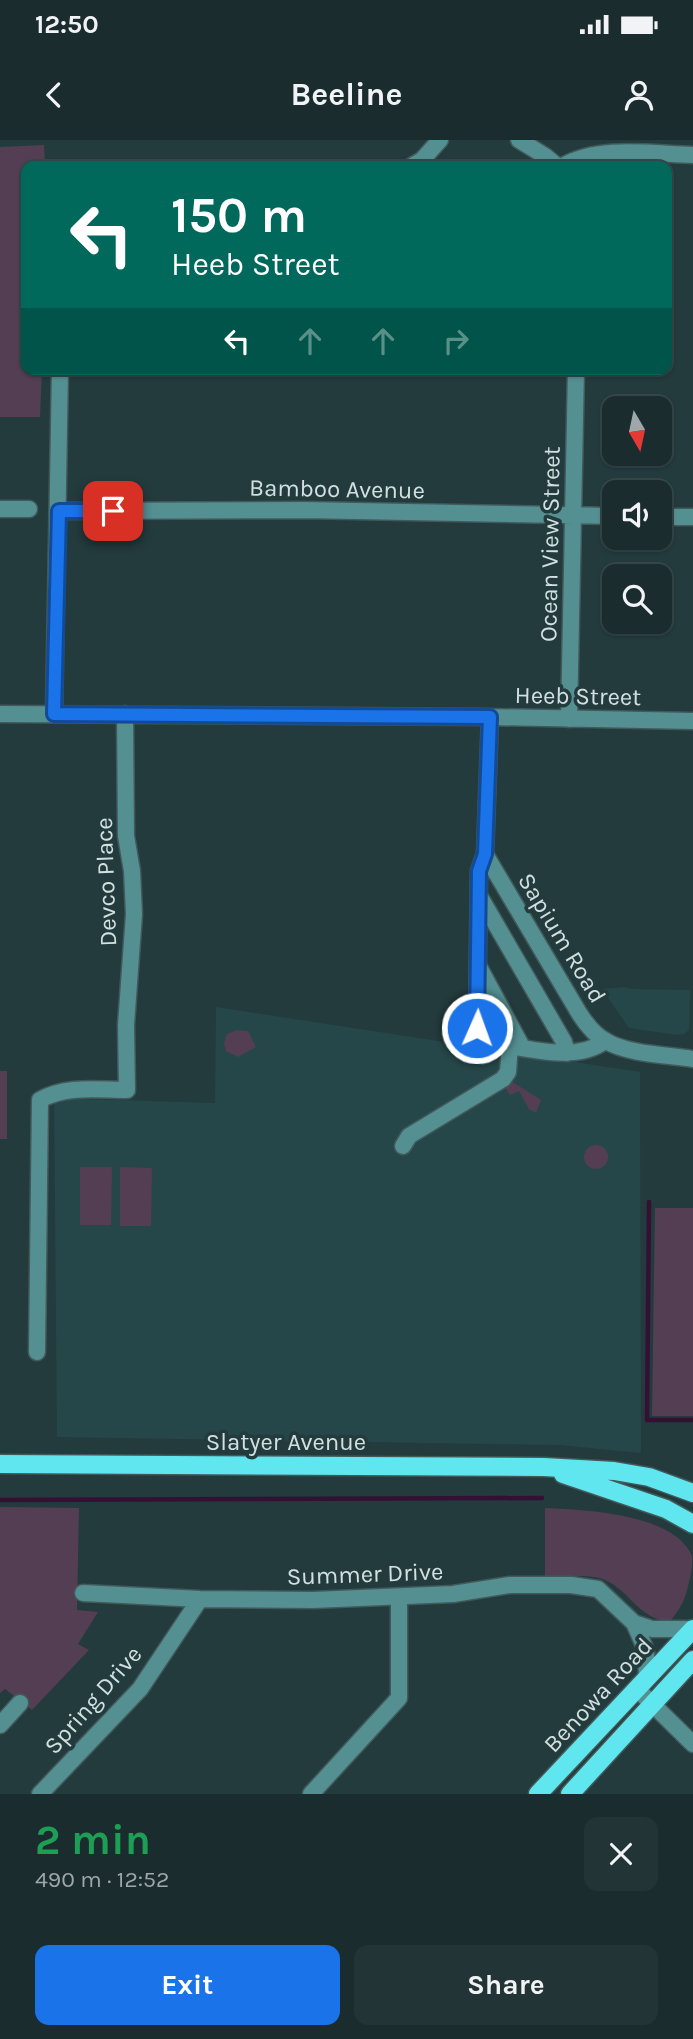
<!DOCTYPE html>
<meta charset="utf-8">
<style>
body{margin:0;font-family:Karla,sans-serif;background:#233436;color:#f1f3f6;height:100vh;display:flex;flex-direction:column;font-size:26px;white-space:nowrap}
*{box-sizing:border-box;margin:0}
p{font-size:23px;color:#9fa7aa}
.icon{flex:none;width:38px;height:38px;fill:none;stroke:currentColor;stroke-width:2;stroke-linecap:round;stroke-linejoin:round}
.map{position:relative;height:1654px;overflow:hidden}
.drawer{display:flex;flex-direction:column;background:#1a2c2e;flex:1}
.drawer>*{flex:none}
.hud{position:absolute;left:21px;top:21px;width:651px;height:214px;border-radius:14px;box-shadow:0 2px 5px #0004,0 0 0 2px #38484a;background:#00695c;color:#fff;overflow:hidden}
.needle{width:46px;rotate:171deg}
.controls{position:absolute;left:602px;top:256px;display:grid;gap:14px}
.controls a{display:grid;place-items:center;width:70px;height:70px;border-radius:14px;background:#1a2c2e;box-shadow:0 2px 5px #0004,0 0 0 2px #38484a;font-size:35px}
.pin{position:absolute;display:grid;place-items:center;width:60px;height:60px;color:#fff;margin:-30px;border-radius:14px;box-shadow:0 4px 10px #0006}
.me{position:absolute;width:77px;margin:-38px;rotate:2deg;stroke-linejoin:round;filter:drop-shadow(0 0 5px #0008)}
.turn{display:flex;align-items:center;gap:24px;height:147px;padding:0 35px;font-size:32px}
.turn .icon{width:91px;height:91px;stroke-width:2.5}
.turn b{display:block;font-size:49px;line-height:60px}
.lanes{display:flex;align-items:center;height:66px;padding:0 35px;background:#0003;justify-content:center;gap:35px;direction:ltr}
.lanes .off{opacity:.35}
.round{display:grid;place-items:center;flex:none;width:74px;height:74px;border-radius:14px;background:#233436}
.overview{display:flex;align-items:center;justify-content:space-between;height:119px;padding:0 35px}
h1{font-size:42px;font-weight:700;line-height:52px;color:#1e9e55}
.cta{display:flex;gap:14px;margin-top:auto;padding:14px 35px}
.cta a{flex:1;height:80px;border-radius:14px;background:#1a73e8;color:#fff;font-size:28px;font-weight:700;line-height:80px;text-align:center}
.cta a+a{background:#233436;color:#f1f3f6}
.status{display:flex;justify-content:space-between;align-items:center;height:49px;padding:0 35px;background:#1a2c2e;direction:ltr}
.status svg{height:19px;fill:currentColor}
header{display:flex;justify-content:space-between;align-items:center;height:91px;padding:0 35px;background:#1a2c2e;font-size:32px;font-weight:700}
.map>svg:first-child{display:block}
</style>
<div class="status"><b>12:50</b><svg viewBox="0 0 49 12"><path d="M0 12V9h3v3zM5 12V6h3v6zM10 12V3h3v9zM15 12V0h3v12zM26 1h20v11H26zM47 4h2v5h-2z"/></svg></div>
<header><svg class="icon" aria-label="back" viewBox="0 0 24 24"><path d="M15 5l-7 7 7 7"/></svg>Beeline<svg class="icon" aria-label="person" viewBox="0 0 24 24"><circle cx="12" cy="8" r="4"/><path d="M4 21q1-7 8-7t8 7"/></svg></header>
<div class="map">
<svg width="693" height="1654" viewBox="0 0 693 1654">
<rect width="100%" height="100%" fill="#233b3d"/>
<path fill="#264749" d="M626 847 630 849 690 850 689 890 684 894 677 895 629 888 602 849Z
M216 867 640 932 641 1313 560 1305 57 1297 54 958 215 963Z"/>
<path fill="#543e54" d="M44 5 45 26H26V229H42L40 277H0V7Z
M237 890 248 891 256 907 238 917 226 911 224 903 227 894Z
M0 931H7V999H0Z
M511 941 541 960 536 973 529 969 519 951 510 955 505 948Z
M584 1017a12 12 0 1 1 24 0a12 12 0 1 1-24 0Z
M80 1027H112L111 1085H80Z
M120 1027 152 1028 151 1086H120Z
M655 1068H693V1276H652Z
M0 1367 79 1368 77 1470 98 1472 78 1504 89 1510 32 1570 5 1549 0 1553Z
M545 1368C584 1370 674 1373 692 1416 693 1424 691 1435 689 1442 685 1460 682 1466 671 1480 640 1484 628 1445 599 1438 583 1434 561 1437 545 1437Z"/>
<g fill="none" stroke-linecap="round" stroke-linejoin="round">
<path stroke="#341134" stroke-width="4.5" d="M649 1062 647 1280H693
M0 1360 542 1358"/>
<defs>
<path id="minor" d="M519 0 545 16 557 26
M412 26 422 20 440 0
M563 26C598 5 653 14 693 15
M0 369H29
M59 371 304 370 614 376
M660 377H693
M0 574 490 577 693 581
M54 574 60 229
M490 577 485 714 579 873C586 884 594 895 606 901 627 914 668 915 693 919
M569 579 576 229
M485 714 479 731 477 883C476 895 482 900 493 903 527 908 576 923 605 901
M480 757 564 902 567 913
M479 827 522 907
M403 1006 409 996 503 939 508 932 510 905
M37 1212 40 960C66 945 97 950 127 950L126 885 134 774 132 731 126 696 125 574
M83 1453 200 1459 313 1460 453 1454 510 1445H571L598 1449 634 1483 646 1510 647 1539
M634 1483 652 1489H692
M637 1549 693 1604
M0 1585 20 1563
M40 1654 140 1549 200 1459
M311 1654 399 1558V1457"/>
<path id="major" d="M0 1324 544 1327 614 1331 649 1337 693 1353
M563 1334 666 1369 693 1384
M538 1654 693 1489
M570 1654 693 1520"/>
</defs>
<use href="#minor" stroke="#42595a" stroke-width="19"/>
<use href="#major" stroke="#42595a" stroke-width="21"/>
<use href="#minor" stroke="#548f92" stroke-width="16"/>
<use href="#major" stroke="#60e6ee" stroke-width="18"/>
</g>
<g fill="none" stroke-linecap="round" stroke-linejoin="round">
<defs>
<path id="route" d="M113 371H59L54 574 490 577 485 714 479 731 477 888"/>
</defs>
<use href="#route" stroke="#114b97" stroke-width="18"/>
<use href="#route" stroke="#1a73e8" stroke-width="12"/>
</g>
<g text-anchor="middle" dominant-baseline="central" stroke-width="7" stroke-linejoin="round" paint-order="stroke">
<g font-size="24" fill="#d2e0e0" stroke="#233b3d">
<text transform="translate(337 349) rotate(1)">Bamboo Avenue</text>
<text transform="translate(550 404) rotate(-89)">Ocean View Street</text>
<text transform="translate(578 556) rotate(1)">Heeb Street</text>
<text transform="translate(106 742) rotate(-92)">Devco Place</text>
<text transform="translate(562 798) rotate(59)">Sapium Road</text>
<text x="286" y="1302">Slatyer Avenue</text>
<text transform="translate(365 1434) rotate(-2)">Summer Drive</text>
<text transform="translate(598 1555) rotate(-47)">Benowa Road</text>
<text transform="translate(93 1560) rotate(-49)">Spring Drive</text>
</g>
</g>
</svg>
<div class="controls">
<a><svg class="needle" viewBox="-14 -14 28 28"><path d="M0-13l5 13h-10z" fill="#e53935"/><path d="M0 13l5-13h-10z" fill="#9fa7aa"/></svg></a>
<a><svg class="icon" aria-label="sound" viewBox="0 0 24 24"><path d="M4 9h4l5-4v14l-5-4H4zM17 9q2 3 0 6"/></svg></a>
<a><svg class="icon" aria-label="search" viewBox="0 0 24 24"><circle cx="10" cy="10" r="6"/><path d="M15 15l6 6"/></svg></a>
</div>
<div class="pin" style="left:113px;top:371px;background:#d93025"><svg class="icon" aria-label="arrive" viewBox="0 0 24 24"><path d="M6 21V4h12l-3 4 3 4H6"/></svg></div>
<svg class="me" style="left:477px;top:888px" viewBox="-20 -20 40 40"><circle r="17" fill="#1a73e8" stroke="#fff" stroke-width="3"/><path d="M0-11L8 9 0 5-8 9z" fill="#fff"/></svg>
<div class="hud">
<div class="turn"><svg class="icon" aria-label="left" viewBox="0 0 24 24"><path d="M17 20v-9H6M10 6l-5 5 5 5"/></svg><div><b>150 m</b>Heeb Street</div></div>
<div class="lanes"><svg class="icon" aria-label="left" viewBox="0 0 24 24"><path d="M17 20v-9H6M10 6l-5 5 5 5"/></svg><svg class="icon off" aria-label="ahead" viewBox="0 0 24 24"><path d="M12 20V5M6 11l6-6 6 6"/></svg><svg class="icon off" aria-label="ahead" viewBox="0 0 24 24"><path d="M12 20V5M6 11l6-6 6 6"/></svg><svg class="icon off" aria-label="right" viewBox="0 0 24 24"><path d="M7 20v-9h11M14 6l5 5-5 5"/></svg></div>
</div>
</div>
<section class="drawer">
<div class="overview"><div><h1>2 min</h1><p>490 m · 12:52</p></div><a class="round"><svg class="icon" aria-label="close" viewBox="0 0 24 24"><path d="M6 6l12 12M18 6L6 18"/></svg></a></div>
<div class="cta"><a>Exit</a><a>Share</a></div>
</section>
